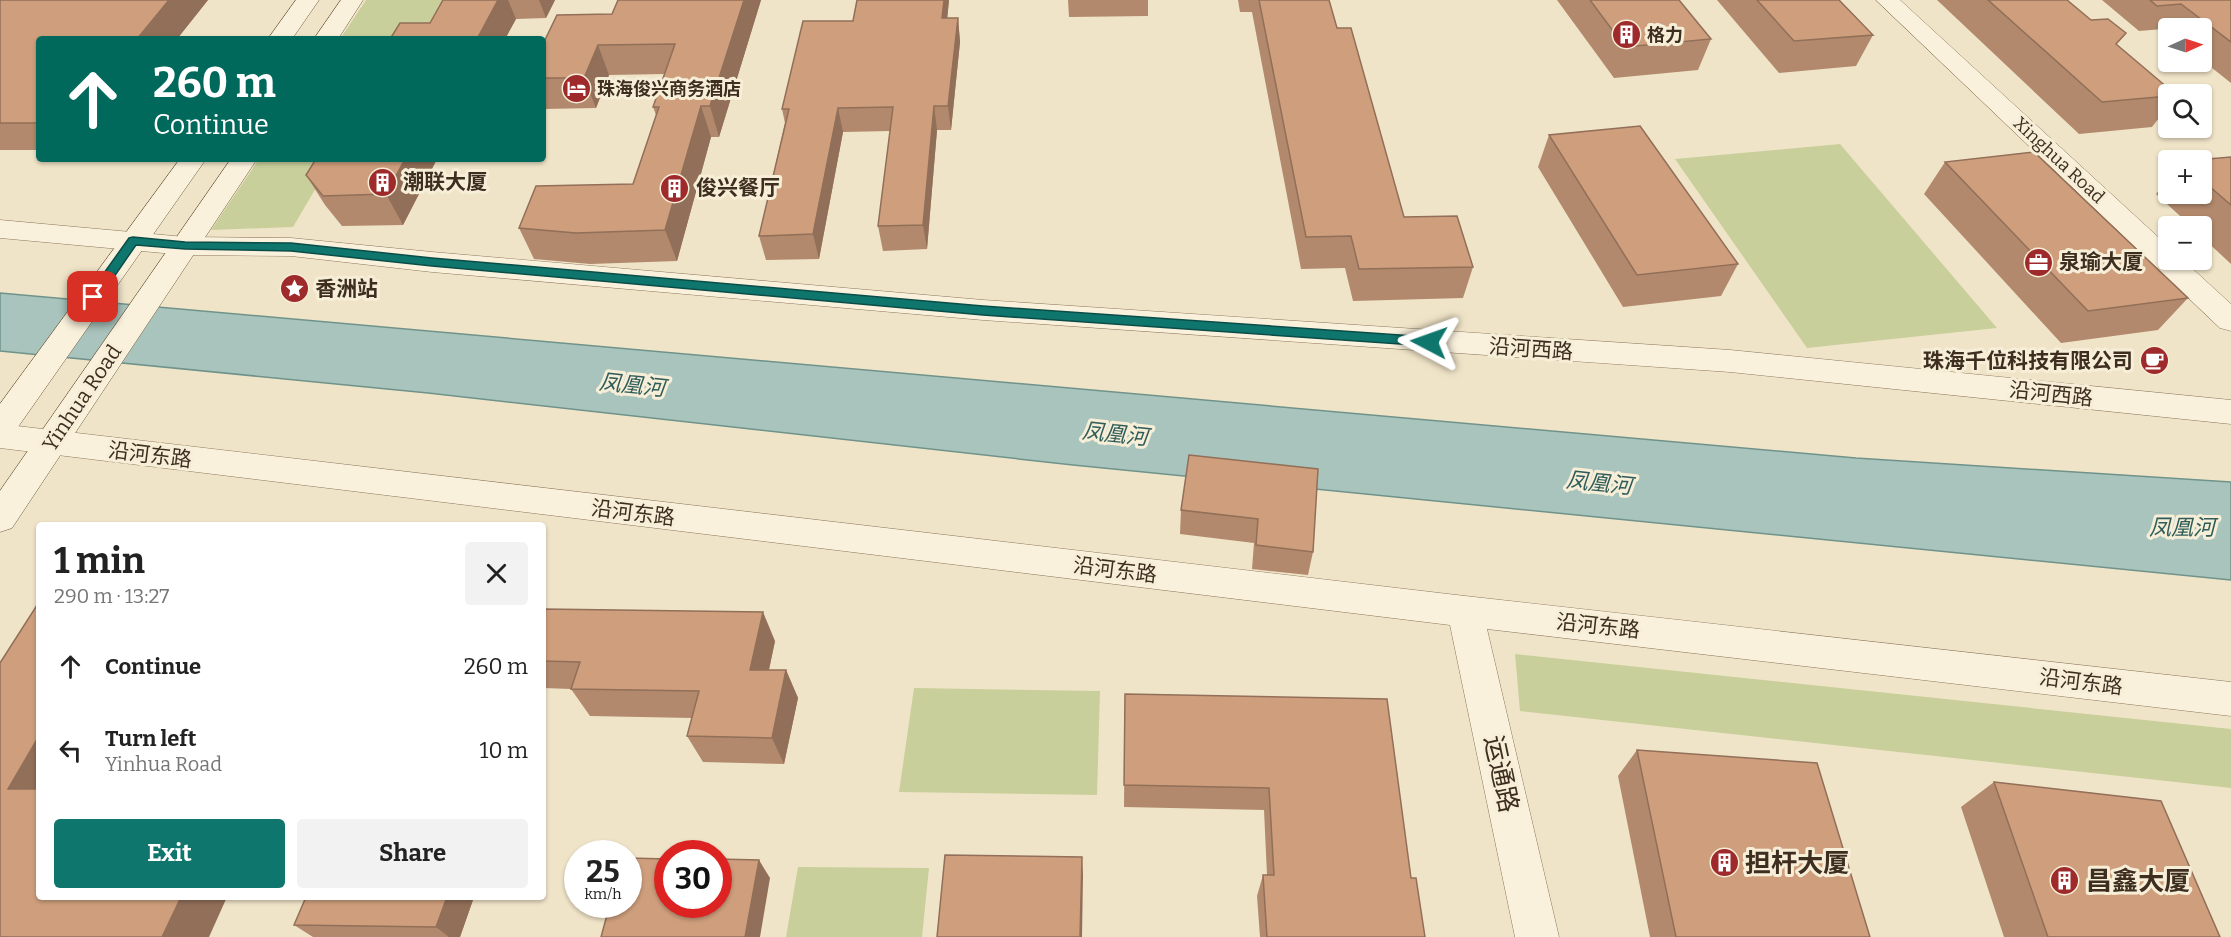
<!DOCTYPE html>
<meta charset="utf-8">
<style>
body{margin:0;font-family:Bitter,"Noto Sans SC",serif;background:#f2f2f2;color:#222;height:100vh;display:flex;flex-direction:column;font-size:22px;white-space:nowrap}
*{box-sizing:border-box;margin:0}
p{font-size:20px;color:#767676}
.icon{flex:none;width:33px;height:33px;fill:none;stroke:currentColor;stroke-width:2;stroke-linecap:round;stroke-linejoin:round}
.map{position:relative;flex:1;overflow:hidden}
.side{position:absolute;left:36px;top:522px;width:510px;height:378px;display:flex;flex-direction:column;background:#fff;border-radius:6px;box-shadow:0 2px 4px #0004}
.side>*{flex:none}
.banner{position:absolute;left:36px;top:36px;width:510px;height:126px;border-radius:6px;box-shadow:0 2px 4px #0004;background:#00695c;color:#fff;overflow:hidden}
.needle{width:39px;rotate:87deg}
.buttons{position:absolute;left:2158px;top:18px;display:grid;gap:12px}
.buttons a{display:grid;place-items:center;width:54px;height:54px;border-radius:6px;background:#fff;box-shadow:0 2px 4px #0004;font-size:30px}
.speed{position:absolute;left:564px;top:840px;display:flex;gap:12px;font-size:30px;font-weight:700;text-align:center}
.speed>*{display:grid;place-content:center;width:78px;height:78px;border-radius:50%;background:#fff;box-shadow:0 2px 4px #0004;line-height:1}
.speed small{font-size:15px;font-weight:400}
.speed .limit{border:9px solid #d22;background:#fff;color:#111}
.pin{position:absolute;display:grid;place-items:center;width:51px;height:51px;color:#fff;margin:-26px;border-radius:12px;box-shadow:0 3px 9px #0006}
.me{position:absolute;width:66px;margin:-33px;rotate:274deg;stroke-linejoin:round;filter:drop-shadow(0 0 4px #0008)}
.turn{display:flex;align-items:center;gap:21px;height:126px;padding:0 18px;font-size:27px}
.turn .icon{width:78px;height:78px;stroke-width:2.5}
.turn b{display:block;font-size:42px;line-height:51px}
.round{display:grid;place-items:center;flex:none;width:63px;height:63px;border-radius:6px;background:#f2f2f2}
.headline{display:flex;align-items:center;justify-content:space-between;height:102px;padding:0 18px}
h1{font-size:36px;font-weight:700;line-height:45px}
.primary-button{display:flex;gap:12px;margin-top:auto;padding:12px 18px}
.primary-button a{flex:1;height:69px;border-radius:6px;background:#0f766e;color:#fff;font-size:24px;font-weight:700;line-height:69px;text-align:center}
.primary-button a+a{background:#f2f2f2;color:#222}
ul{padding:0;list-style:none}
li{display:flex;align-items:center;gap:18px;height:84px;padding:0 18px}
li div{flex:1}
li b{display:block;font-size:22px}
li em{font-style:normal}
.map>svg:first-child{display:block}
</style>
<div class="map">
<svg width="2231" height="937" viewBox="0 0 2231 937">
<rect width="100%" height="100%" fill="#f0e4c8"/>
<path fill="#c9cf9b" d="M366 0H454L445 14 411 39H340Z
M1840 144 1997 328 1807 348 1675 159Z
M259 159H333L293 227 211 230Z
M1515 654 2231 729V788L1520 711Z
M914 688 1100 691 1097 795 899 792Z
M798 867 929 868 922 937H786Z"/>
<path fill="#a9c4bc" stroke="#6f938a" stroke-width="1.5" d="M0 293 1856 458 2231 482V580L1073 465 428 393 0 351Z"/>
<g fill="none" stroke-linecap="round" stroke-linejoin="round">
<defs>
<path id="minor" d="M1876 0H1900L2169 247V260H2183L2231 304V331L2220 328Z
M0 220 185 237 291 238 432 252 983 300 1730 350 2231 400V424L1730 372 983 320 432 272 291 256 185 255 0 238Z
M0 424 1465 596 2231 682V716L1487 629 1559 937H1515L1450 625 0 448Z"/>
<path id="secondary" d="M296 0H319L292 39H268Z
M341 0H363L338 39H314Z
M180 159H206L11 437 0 440V404Z
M231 159H257L12 528 0 532V491Z"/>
</defs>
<use href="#minor" stroke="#8d765c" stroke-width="1"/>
<use href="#secondary" stroke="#6f573f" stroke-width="1"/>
<use href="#minor" fill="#faf1dc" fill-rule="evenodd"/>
<use href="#secondary" fill="#faf1dc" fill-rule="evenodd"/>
</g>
<path fill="#b2896c" d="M0 0H208L177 39H39V150H0Z
M443 0H555L546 18 516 19 505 39H390L430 23Z
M618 0H761L719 137H711L677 261 590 264 534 259 519 228 633 184 656 115 653 107 665 74 609 75 596 108 543 109V44L612 14Z
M857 0H949L947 18H958L960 42 951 130H937L927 249 883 251 878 226 890 131 843 132 819 259 766 260 759 236 785 123 782 109 853 21Z
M1068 0H1148V16L1069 17Z
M1238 0H1329L1337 28 1404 217 1473 267 1463 298 1353 301 1345 268 1301 269 1252 12H1240Z
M1557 0H1679L1711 39 1698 70 1614 78Z
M1717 0H1839L1873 35 1856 66 1779 73Z
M1937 0H2067L2117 45 2169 94V105L2152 127 2079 134Z
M2102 0H2231V83L2202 60V28H2169V34L2163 29 2139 31Z
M1549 135 1738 264 1721 296 1623 307 1538 167Z
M2231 157V264L2202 237V226H2191L2156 194 2169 178V194H2202V160Z
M437 159 403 225 342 226 325 205 306 175Z
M1945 162 2188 298 2158 330 2061 343 1924 194Z
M1189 455 1313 552 1308 575 1252 569 1254 543 1180 534 1181 510Z
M543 609 775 641 769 670H786L798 698 784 764 703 762 687 736 692 718 590 716 571 689 543 688Z
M1125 694 1411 878 1425 937H1260L1257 896 1263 875H1267L1264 810 1124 807Z
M1637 750 1870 937H1650L1618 776Z
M1994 782 2220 937H2004L1961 807Z
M306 897H474L460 937H313L294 925Z"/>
<path fill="#916f58" d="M169 0H208L177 39H137Z
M498 0H508L516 19 505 39H477Z
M539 0H555L546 18Z
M744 0H761L719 137 710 106Z
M944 0H949L945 42 942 18Z
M958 18 960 42 951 130 948 106Z
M598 45 609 75 596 108 584 78Z
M701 106 711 137 677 261 665 230Z
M934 106 937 130 927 249 923 225Z
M838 108 843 132 819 259 813 234Z
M405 159H437L403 225 386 194Z
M763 612 775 641 763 697 750 670Z
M786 670 798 698 784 764 772 738Z
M39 736V808L8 789Z
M1082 857 1083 875 1082 937H1080Z
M759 860 770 878 760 937H745Z
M181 897H227L209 937H162Z
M447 897H474L460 937H449L436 927Z"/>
<path fill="#cf9f7d" stroke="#916f58" stroke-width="1.5" d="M0 0H169L137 39H39V123H0Z
M443 0H498L477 39H390L400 23H430Z
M618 0H744L710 106H701L665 230 576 233 519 228 536 186 633 184 659 107H653L675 44 598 45 584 78H543V44L557 15 612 14Z
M857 0H944L942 18H958L948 106H934L923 225 878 226 893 107 838 108 813 234 759 236 789 109H782L803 21H853Z
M1259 0H1329L1337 28H1351L1404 217 1457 216 1473 267 1359 269 1351 236 1306 237Z
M1590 0H1679L1711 39 1625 47Z
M1757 0H1839L1873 35 1794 41Z
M1988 0H2067L2091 20 2108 19 2126 33 2116 44 2175 94H2169V96L2102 102Z
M2150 0H2231V42L2181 4 2157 6Z
M1640 126 1738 264 1637 275 1549 135Z
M2034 152 2188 298 2088 311 1945 162Z
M2231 157V205L2202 180V160H2196Z
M316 159H405L386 194 323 196 306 175Z
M1189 455 1318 469 1313 552 1256 545 1258 519 1181 510Z
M39 602V736L8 789H39V897H181L162 937H0V663Z
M543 609 763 612 750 670H786L772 738 687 736 699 691 571 689 580 662 543 661Z
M1125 694 1387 699 1411 878H1416L1425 937H1267L1263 875H1274L1269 788 1124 785Z
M1637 750 1817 763 1870 937H1676Z
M1994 782 2161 801 2220 937H2048Z
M945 855 1082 857 1080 937H937Z
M628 858 668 859V904H718V859L759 860 745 937H601L610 904H628Z
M306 897H447L436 927 294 925Z"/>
<path fill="#0f766e" stroke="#0a4d48" stroke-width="1.5" d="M133 237 185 242 291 243 432 258 983 306 1429 337 1436 342 1429 346 983 315 432 266 291 251 185 249 136 245 98 300H89V294L129 238Z"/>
<defs>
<symbol id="building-disc" viewBox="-11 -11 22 22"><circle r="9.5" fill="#9e2a2b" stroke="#f7eed8"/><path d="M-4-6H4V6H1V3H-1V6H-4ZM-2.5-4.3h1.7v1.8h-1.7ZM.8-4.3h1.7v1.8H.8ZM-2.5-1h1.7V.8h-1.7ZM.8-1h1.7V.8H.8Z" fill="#fff"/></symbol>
<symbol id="hotel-disc" viewBox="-11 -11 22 22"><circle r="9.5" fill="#9e2a2b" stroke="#f7eed8"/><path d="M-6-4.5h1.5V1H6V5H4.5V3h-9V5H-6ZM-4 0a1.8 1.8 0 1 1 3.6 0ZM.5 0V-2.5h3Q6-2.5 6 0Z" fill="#fff"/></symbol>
<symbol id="office-disc" viewBox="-11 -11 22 22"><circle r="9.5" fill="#9e2a2b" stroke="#f7eed8"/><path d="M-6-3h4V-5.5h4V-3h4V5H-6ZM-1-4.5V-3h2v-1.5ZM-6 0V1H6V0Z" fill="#fff"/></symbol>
<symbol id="sight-disc" viewBox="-11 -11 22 22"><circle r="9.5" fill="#9e2a2b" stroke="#f7eed8"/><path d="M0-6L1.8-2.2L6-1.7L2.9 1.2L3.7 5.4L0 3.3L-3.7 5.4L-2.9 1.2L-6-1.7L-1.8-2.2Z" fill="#fff"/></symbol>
<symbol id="cafe-disc" viewBox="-11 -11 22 22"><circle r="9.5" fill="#9e2a2b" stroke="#f7eed8"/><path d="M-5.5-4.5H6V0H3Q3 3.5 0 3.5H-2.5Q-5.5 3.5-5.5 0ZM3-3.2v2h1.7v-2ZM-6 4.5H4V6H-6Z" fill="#fff"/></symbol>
</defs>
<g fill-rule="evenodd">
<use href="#building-disc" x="1610" y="18" width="33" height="33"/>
<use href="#hotel-disc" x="560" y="72" width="33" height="33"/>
<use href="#building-disc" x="366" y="166" width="33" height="33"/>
<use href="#building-disc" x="658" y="172" width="33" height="33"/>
<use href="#office-disc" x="2022" y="246" width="33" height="33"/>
<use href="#sight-disc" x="278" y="272" width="33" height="33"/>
<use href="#cafe-disc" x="2138" y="344" width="33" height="33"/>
<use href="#building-disc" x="1708" y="846" width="33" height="33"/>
<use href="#building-disc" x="2048" y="864" width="33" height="33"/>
</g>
<g text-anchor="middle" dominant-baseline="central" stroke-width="6" stroke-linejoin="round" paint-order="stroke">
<g font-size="18" font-weight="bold" fill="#3d2e20" stroke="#f7eed8" text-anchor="start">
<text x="1647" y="35">格力</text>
<text x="597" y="89">珠海俊兴商务酒店</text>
</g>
<g font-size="18" fill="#3d2e20" stroke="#f7eed8">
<text transform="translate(2059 160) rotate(43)">Xinghua Road</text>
</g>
<g font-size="21" font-weight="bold" fill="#3d2e20" stroke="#f7eed8" text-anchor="start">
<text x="403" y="182">潮联大厦</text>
<text x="696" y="188">俊兴餐厅</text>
<text x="2059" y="262">泉瑜大厦</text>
<text x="315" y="289">香洲站</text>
<text x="2133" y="361" text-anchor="end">珠海千位科技有限公司</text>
</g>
<g font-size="21" fill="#3d2e20" stroke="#f7eed8">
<text transform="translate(1531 349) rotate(4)">沿河西路</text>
<text transform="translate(2051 394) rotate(6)">沿河西路</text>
<text transform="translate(82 398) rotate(-56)">Yinhua Road</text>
<text transform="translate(150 455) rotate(7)">沿河东路</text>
<text transform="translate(633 513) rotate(7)">沿河东路</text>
<text transform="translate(1115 570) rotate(7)">沿河东路</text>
<text transform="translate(1598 626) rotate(6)">沿河东路</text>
<text transform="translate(2081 682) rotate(7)">沿河东路</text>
</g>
<g font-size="22" font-style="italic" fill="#2f5d5a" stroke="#f7eed8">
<text transform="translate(632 385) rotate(6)">凤凰河</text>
<text transform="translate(1115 434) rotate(6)">凤凰河</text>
<text transform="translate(1599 483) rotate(6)">凤凰河</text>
<text x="2182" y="527">凤凰河</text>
</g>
<g font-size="26" fill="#3d2e20" stroke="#f7eed8">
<text transform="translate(1501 774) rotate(78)">运通路</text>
</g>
<g font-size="26" font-weight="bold" fill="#3d2e20" stroke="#f7eed8" text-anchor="start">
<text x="1745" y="863">担杆大厦</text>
<text x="2086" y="881">昌鑫大厦</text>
</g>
</g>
</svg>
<div class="buttons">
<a><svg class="needle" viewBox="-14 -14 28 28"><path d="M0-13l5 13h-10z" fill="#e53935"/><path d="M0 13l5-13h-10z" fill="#767676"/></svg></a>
<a><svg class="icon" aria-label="search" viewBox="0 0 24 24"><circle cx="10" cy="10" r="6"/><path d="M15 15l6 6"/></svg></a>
<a>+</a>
<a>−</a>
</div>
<div class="speed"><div>25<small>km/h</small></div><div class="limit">30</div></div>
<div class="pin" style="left:93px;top:297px;background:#d93025"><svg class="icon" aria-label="arrive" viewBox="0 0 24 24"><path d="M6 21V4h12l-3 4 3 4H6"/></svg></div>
<svg class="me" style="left:1429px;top:342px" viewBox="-20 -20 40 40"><path d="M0-17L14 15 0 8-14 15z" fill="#0f766e" stroke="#fff" stroke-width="4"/></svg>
<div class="banner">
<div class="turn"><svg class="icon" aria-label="ahead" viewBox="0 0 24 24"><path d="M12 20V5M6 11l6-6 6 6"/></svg><div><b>260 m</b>Continue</div></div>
</div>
<section class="side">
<div class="headline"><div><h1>1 min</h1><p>290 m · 13:27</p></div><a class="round"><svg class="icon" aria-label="close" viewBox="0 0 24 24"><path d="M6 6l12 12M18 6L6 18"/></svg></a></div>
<ul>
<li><svg class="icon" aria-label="ahead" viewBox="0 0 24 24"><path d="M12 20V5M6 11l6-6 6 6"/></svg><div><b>Continue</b></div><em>260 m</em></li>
<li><svg class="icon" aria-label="left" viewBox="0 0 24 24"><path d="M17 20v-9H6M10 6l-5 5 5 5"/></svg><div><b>Turn left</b><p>Yinhua Road</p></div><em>10 m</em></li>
</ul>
<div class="primary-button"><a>Exit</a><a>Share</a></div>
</section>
</div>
